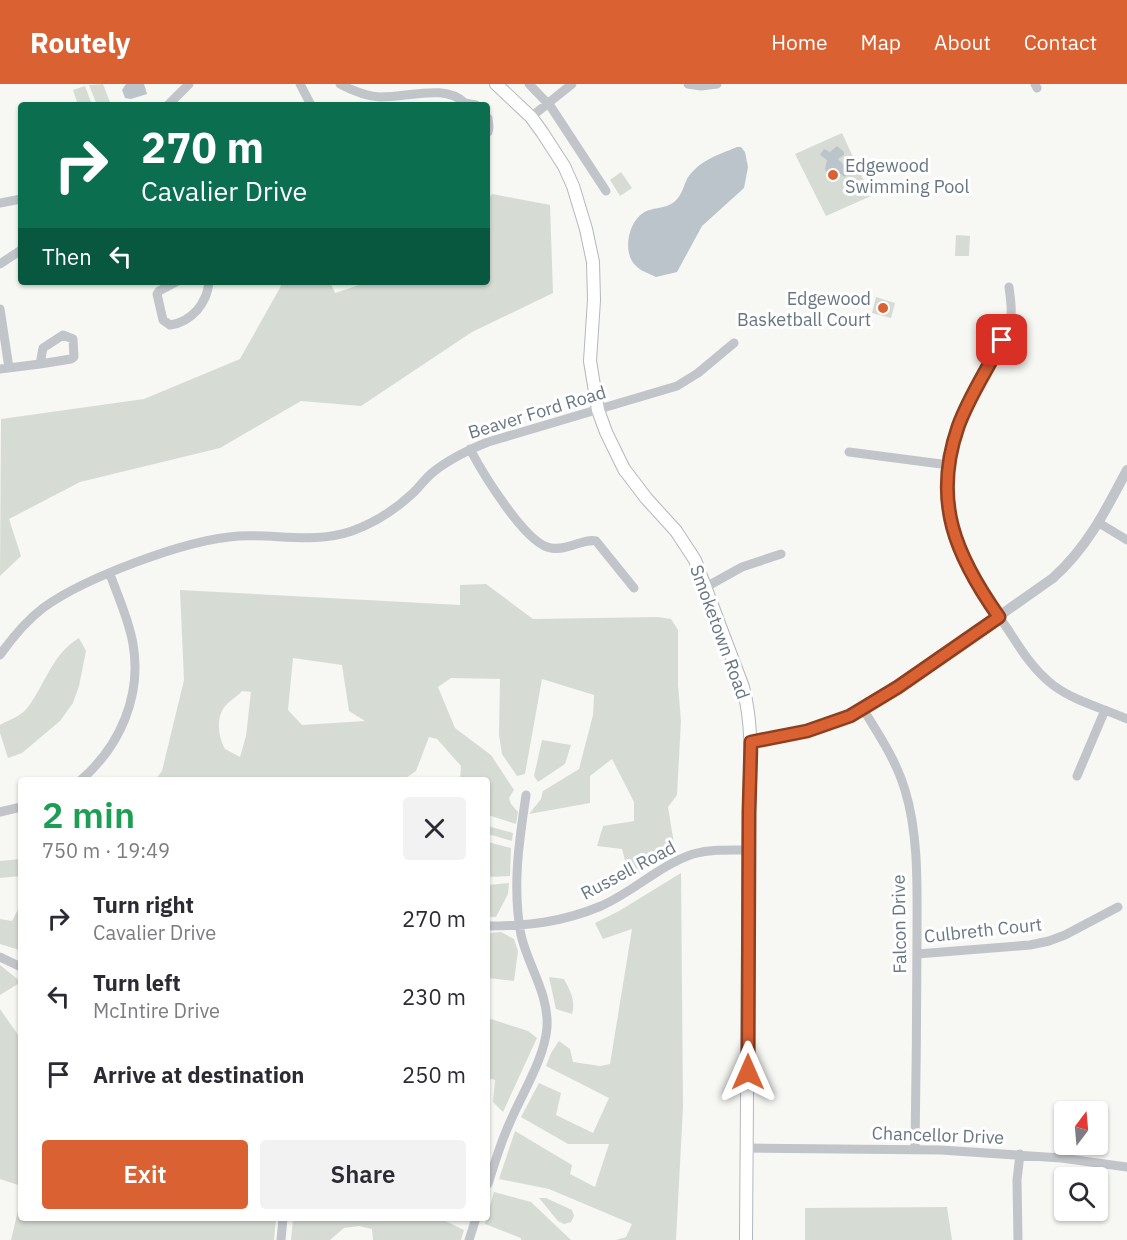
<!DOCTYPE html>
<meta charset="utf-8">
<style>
body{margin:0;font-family:"IBM Plex Sans",sans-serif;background:#f2f2f3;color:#2b2b33;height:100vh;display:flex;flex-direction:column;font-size:22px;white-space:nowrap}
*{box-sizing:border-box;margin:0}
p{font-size:20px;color:#7c7c81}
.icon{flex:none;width:33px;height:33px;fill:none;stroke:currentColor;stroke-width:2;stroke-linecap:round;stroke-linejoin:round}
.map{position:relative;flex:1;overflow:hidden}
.panel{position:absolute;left:18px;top:693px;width:472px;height:444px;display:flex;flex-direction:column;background:#fff;border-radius:6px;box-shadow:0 2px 4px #0004}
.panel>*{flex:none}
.guide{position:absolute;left:18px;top:18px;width:472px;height:183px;border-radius:6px;box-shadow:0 2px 4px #0004;background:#0b6e4f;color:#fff;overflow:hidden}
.needle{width:39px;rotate:16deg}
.buttons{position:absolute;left:1054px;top:1017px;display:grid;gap:12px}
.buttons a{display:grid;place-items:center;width:54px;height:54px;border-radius:6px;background:#fff;box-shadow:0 2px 4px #0004;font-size:30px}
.pin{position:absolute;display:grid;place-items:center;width:51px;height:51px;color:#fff;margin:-26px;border-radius:12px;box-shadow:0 3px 9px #0006}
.me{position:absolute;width:66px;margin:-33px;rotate:0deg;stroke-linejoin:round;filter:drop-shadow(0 0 4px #0008)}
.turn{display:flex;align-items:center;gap:21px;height:126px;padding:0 24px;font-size:27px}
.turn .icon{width:78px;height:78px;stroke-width:2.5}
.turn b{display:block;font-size:42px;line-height:51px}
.then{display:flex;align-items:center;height:57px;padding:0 24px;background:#0003;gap:12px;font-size:22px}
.round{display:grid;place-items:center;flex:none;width:63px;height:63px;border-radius:6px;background:#f2f2f3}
.summary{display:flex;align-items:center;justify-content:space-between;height:102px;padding:0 24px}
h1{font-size:36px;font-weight:600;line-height:45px;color:#1e9e55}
.cta{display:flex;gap:12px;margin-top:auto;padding:12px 24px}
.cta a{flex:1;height:69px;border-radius:6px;background:#d96132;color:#fff;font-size:24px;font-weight:600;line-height:69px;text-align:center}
.cta a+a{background:#f2f2f3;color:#2b2b33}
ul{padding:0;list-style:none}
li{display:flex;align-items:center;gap:18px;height:78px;padding:0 24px}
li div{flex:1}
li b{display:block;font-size:22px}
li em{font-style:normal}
header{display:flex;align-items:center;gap:36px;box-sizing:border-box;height:84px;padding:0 30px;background:#d96132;color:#fff}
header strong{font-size:28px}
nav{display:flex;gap:33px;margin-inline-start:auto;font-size:21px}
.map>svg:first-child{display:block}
</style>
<header>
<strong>Routely</strong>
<nav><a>Home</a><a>Map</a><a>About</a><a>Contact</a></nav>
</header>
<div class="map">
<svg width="1127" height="1156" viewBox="0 0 1127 1156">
<rect width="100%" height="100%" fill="#f7f7f4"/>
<path fill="#d6dcd4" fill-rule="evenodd" d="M103 0 111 21H97L89 1Z
M85 2 92 21H78L73 6Z
M842 49 871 112 826 132 795 70Z
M621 88 632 104 620 112 610 96Z
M492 110 550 121 553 209 472 248 361 322 301 317 220 364 80 398 9 435 21 472 0 492 1 335 144 315 240 275 281 202 280 198H330L335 209 368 198H488V115Z
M956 151 970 152 969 172H955Z
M876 213 895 219 891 234 872 229Z
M486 500 533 535 658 533 671 535 678 546V601L681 637 677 711 668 723 675 766 630 795 622 765 597 762 603 742 634 737V718L612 675 590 692V719L529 730 541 715 543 707 579 685 593 631 594 611 542 595 525 690 517 692 502 670 499 651 500 595 451 594 438 603 455 644 491 671 514 706 509 714 511 720 518 728 516 740 488 731V696H460L461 682 437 655 429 653 416 687 403 696H155L162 687 184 596 180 506 460 521V501ZM293 574 342 581 349 627 365 637 302 641 288 626ZM242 607 251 608 246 652 240 673 225 665C218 652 215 632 227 620 232 615 238 612 242 607Z
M79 554 86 567 79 602 73 619 60 637 22 669 8 674 0 649V641C9 636 23 631 28 623 46 599 52 570 79 554Z
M542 656 571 661 565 680 538 698 534 692Z
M488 742 513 749 512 757 488 750Z
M488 758 511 764 510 792 488 793Z
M21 775V792L0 794V777Z
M681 789 683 1023 676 1156H616L626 1153 632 1140 549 1105 499 1095 515 1047 572 1081 570 1090 595 1103 609 1060H568L521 1033 539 999 561 1009 556 1031 593 1049 609 1014 546 982 551 969 559 957 570 965 573 978 600 982 610 980 632 845 603 855 595 839 619 827Z
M509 799 508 810 496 833H488V801Z
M21 820V865L19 866 0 860V835L12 837Z
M501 848 514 855 518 867 514 897 488 894V849Z
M0 881 21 898 0 911Z
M549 893 564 895C570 906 576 917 572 930L556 925Z
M0 925 21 955V1102L0 1095Z
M488 934 528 947 537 954 503 1028 493 1018 495 996 488 994Z
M494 1108 531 1118 571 1156H521V1154L485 1140Z
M21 1114V1134H276L274 1156H11Z
M539 1114H546L572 1126 574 1132 571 1138 564 1140 558 1137Z
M947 1123 952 1156H805V1124Z
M293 1134H439L464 1146 461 1156H373L372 1145 359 1142 344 1144 330 1156H291Z"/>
<path fill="#bbc4ca" d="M126 0H144L147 10 131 15 125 14 122 6Z
M837 62 844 68V71L838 75 849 86 845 93 836 87 827 89 825 85 827 76 820 71 824 65 830 68Z
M737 63H741L745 68 748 83 744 104 702 142 677 188 656 193C650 190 641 187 636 182 622 169 628 139 643 129 654 122 668 126 677 115 682 110 684 101 687 95 699 76 718 71 737 63Z"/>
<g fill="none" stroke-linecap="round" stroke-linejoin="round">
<defs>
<path id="secondary" d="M496 0 531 33 542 48 564 82 573 102 586 145 593 178 594 216 590 277 598 326 606 348 624 385 646 414 676 447 695 476 743 603C754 645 750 686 749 728L746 1156"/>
</defs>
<use href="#secondary" stroke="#b3b8bd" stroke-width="14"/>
<path stroke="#c1c4c8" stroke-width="9" d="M300 0 311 21
M340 0C353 7 365 12 380 13 411 13 445 0 465 19
M529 0 551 23 606 107
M688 0 701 2 717 0
M1035 0 1037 4
M168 21 189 0
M466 21 465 19 476 21
M531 33 572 0
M488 34 489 43 488 48
M0 119 21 115
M0 180 21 166
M176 198 159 207 157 210 163 236 170 241C192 238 207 219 209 198
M1009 203C1010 212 1012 222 1011 231 1010 241 1004 251 1000 260 987 288 969 313 958 342 928 424 961 479 1007 544 1020 564 1033 586 1053 601 1074 617 1102 624 1127 635
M0 225 9 284
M63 251 73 255 74 273 71 275 40 280 43 264Z
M0 285 40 280
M470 365C482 388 526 461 551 464 569 467 583 454 596 457L634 504
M849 368 949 381
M1099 439 1127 456
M706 503 742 483 781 470
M0 571C12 554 26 537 43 524 84 494 187 455 239 452 277 450 315 460 352 447 374 439 396 425 413 409 420 402 425 395 432 389 449 375 468 366 488 358L677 302 698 289 734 259
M863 625C879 651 896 676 905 706 919 752 917 804 917 851 917 922 916 994 915 1065
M1077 692 1105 626
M81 696C120 662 142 612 133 560 129 536 118 513 110 490
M0 728 21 723
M488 842C528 842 563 838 601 822 633 808 660 781 693 770 712 765 730 766 749 766
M917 870 1030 861 1049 857 1065 851 1118 823
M0 873 21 883
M747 1064 941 1066 1061 1074 1127 1083
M488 1100C495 1078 501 1057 511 1036 523 1008 545 973 547 943 549 910 528 882 521 851 512 803 519 758 526 711
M281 1156 283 1134
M469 1156 476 1134
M1018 1156 1017 1096 1020 1070"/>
<path stroke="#c1c4c8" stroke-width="10" d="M751 658 807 647 850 632 898 603 1053 494C1087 464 1106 426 1127 386"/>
<use href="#secondary" stroke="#fff" stroke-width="12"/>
</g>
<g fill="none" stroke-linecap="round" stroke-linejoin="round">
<defs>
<path id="route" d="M748 988 749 728 751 658 807 647 850 632 898 603 999 533C956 472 932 418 958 343 969 312 988 285 1002 256"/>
</defs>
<use href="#route" stroke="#8d3f20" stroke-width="15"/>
<use href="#route" stroke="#d96132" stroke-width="10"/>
</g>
<g fill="#d96132" stroke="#fff" stroke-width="2">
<circle cx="833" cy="91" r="6"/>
<circle cx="883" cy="224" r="6"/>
</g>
<g text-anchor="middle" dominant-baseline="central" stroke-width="6" stroke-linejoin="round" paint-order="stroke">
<g font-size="18" fill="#687684" stroke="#fff" text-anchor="start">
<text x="845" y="81">Edgewood<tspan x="845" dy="21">Swimming Pool</tspan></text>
<text x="871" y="214" text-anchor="end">Edgewood<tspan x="871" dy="21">Basketball Court</tspan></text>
</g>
<g font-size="18" fill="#687684" stroke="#fff">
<text transform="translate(537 328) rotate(-17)">Beaver Ford Road</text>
<text transform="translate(720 548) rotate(70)">Smoketown Road</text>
<text transform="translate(628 786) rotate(-28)">Russell Road</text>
<text transform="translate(899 840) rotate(-91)">Falcon Drive</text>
<text transform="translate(983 846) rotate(-6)">Culbreth Court</text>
<text transform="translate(938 1051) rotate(2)">Chancellor Drive</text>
</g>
</g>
</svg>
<div class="buttons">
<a><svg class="needle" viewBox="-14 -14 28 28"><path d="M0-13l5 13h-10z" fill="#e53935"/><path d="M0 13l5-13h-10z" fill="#7c7c81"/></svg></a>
<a><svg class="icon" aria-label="search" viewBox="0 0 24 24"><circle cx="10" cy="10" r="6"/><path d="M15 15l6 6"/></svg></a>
</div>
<div class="pin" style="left:1002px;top:256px;background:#d93025"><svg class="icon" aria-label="arrive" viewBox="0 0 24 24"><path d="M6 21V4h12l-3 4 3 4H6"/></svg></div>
<svg class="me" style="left:748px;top:988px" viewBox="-20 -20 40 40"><path d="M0-17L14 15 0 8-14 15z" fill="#d96132" stroke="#fff" stroke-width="4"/></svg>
<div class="guide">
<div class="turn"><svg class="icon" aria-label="right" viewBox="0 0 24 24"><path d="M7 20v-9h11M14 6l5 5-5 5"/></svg><div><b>270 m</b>Cavalier Drive</div></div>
<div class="then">Then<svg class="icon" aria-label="left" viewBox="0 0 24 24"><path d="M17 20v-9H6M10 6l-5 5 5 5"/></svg></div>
</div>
<section class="panel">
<div class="summary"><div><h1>2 min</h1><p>750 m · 19:49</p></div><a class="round"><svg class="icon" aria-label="close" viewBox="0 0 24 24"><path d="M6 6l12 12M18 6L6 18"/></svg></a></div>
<ul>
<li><svg class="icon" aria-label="right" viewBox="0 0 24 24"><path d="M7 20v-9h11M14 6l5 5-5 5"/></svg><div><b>Turn right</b><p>Cavalier Drive</p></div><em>270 m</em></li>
<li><svg class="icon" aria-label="left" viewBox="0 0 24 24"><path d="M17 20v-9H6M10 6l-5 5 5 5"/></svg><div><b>Turn left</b><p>McIntire Drive</p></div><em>230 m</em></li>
<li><svg class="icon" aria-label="arrive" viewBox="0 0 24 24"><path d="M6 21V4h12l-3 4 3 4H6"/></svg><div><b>Arrive at destination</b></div><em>250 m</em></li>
</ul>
<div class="cta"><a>Exit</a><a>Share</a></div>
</section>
</div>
